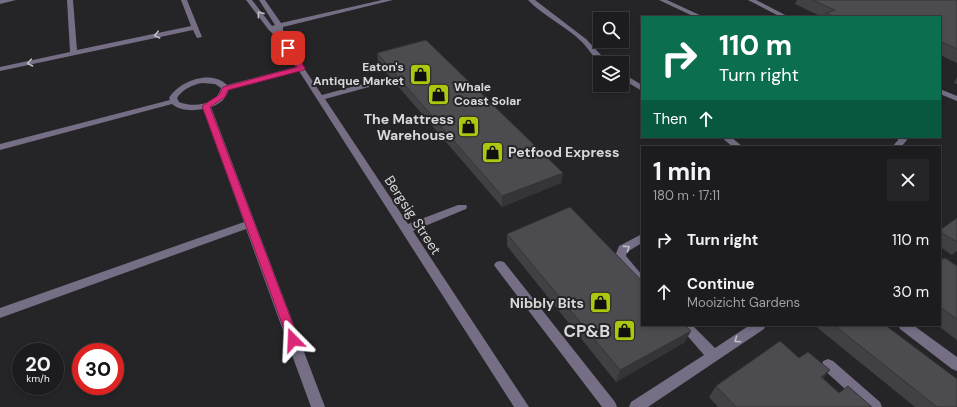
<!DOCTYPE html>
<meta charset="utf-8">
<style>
body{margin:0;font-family:"DM Sans",sans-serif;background:#252426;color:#f1f3f6;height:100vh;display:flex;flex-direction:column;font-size:15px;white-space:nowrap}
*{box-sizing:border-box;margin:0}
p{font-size:13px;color:#a0a1a4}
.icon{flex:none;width:22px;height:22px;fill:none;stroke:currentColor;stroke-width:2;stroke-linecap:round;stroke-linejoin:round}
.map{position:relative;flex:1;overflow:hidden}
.details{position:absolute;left:641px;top:146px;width:300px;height:180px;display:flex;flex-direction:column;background:#1c1b1d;border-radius:0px;box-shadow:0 2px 6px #0003,0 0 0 1px #3a393b}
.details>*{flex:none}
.banner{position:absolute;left:641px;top:16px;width:300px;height:122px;border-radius:0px;box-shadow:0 2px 6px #0003,0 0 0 1px #3a393b;background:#0b6e4f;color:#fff;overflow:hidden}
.tools{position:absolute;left:593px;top:12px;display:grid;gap:8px}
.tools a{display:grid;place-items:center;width:36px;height:36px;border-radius:0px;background:#1c1b1d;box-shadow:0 2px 6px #0003,0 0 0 1px #3a393b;font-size:20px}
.speed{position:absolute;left:12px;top:343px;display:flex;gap:8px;font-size:20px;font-weight:700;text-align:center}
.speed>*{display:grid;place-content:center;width:52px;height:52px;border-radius:50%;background:#1c1b1d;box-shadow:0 2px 6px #0003,0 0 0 1px #3a393b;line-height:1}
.speed small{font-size:10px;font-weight:400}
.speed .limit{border:6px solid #d22;background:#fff;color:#111}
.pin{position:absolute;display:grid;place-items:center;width:34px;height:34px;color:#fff;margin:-17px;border-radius:8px;box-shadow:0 2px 6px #0006}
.me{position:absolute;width:44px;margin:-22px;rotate:339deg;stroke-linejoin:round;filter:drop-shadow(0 0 3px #0008)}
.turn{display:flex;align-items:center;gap:14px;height:84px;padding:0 12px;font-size:18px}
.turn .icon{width:52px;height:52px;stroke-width:2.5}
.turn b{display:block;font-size:28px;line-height:34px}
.then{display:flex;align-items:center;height:38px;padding:0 12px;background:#0003;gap:8px;font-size:15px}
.round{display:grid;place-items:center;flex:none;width:42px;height:42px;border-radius:0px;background:#252426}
.summary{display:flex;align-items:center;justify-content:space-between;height:68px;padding:0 12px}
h1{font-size:24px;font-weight:700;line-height:30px}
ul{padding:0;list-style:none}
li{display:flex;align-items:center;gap:12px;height:52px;padding:0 12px}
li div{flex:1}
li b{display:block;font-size:15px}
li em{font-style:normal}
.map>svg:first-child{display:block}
</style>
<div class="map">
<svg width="957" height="407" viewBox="0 0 957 407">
<rect width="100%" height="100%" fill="#252427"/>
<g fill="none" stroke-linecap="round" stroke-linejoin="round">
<path fill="#756e85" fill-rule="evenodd" d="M0 0H16L0 4Z
M67 0H73L77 50 191 26 181 0H187L202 37 197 38 193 30 0 71V67L70 52Z
M246 0H252L272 26 275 25 259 0H265L281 23 382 0H393L283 27V32L281 34 322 95 366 83 370 85 369 87 325 99 408 224 458 205H466L467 207 466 209 413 231 529 407H514L299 71 229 89C226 99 220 104 211 107L325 407H311L246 229 0 318V308L244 222 203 109C193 111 180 111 172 104L0 150V144L170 100 169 98C179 81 211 69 227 85L296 67 278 39 268 29ZM202 83 215 84 221 88C217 105 194 108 179 102L177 98C183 89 192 85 202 83Z
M528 0H535L586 39 601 55 610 63C594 63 592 52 582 42 566 26 543 16 528 0Z
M659 0H667L704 17H695Z
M748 0H756L789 17H781Z
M622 73 642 85V91L622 79Z
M940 89 957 96V101L940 94Z
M721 137H731L743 147H733Z
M898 137H906L907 140 901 147H892L898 140Z
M642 234V243L627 252 626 256 642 275V287C631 283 620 266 615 256L619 246Z
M500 261 504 262 615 402 617 407H602L496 268 494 265 496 262Z
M678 325H692L715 348 750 325H766L764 329 648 407H629L631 402 704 355Z
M898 325H913L957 357V371L952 369 900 329Z
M828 359 833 361 880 402 882 407H865L823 369 822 365 823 361Z"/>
</g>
<path fill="#414044" d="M797 0H957V63L940 55V17H822L795 4Z
M377 53 563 173 561 183 502 207 378 63Z
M957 77V84L954 83Z
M957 218V251L952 255 940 247V230Z
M507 234 685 342 616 382 507 246Z
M940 260 957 266V340L937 325H940Z
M814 325H885L957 407H915Z
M823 378 839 393 872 407H718L709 397 716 386Z"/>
<path fill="#353437" d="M563 173 561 183 502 207V196Z
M691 331 685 342 616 382 620 370Z
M830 370 820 382 821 377Z"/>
<path fill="#4c4b4f" stroke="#353437" d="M812 0H957V49L940 41V17H835L826 13 835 10Z
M426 40 563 173 502 196 377 53Z
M570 207 642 281V325H685L691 331 620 370 507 234Z
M957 218V242L940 232V230Z
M945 258 957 266V319L940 307V260Z
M834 325H885L957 379V407H937Z
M780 341 799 358 808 352 830 370 821 377 839 393 848 386 872 407H736L716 386Z"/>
<defs><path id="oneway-chevron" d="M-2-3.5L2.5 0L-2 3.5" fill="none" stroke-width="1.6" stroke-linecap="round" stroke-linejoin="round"/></defs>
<g stroke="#bfbec5">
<use href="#oneway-chevron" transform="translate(260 14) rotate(-126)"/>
<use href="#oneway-chevron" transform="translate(157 35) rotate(168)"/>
<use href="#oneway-chevron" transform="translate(30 63) rotate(168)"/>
<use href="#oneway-chevron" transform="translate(627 248) rotate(-36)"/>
<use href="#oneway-chevron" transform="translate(737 340) rotate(146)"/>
</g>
<path fill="#db2777" stroke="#8e194d" d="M285 47H290L305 68 304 70 228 90 225 97 210 107 299 340 297 344 293 345 289 344 288 340 202 106 219 95 223 87 297 67 285 48Z"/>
<defs>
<symbol id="shop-square" viewBox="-11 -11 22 22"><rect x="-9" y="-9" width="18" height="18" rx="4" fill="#adc60f" stroke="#252427"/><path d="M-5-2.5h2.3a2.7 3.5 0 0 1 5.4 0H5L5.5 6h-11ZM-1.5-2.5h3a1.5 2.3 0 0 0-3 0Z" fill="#111"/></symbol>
</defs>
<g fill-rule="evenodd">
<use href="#shop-square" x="408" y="62" width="25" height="25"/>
<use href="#shop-square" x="426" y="82" width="25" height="25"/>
<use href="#shop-square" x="456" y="114" width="25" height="25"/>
<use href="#shop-square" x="480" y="140" width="25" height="25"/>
<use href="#shop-square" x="588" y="290" width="25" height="25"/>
<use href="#shop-square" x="612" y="318" width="25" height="25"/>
</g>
<g text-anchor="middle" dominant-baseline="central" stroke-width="4" stroke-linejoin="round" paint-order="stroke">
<g font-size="12" font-weight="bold" fill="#d8d8da" stroke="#252427" text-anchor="end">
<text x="404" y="67">Eaton's<tspan x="404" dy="14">Antique Market</tspan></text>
<text x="454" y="87" text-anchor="start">Whale<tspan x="454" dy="14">Coast Solar</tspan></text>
</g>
<g font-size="14" font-weight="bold" fill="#d8d8da" stroke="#252427" text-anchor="end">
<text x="454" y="119">The Mattress<tspan x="454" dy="16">Warehouse</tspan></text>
<text x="508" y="152" text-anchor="start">Petfood Express</text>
<text x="584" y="303">Nibbly Bits</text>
</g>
<g font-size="14" fill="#d8d8da" stroke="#252427">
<text transform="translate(413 215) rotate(57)">Bergsig Street</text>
</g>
<g font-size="17" font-weight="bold" fill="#d8d8da" stroke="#252427" text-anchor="end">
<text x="610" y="331">CP&amp;B</text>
</g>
</g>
</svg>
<div class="tools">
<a><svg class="icon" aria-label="search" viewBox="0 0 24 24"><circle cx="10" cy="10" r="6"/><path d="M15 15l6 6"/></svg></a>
<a><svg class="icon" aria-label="layers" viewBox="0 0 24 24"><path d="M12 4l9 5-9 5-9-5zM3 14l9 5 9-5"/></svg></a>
</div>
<div class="speed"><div>20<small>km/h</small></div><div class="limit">30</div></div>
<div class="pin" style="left:288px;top:48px;background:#d93025"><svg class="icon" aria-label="arrive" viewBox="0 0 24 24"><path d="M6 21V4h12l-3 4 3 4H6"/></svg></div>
<svg class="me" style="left:293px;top:340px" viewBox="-20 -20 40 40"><path d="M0-17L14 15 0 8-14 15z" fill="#db2777" stroke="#fff" stroke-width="4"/></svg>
<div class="banner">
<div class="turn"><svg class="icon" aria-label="right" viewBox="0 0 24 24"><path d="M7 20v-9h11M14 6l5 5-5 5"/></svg><div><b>110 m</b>Turn right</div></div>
<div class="then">Then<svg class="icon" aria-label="ahead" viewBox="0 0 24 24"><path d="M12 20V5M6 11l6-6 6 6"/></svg></div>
</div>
<section class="details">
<div class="summary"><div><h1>1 min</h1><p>180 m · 17:11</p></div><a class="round"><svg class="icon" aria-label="close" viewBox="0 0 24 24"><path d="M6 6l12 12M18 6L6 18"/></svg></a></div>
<ul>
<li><svg class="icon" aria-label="right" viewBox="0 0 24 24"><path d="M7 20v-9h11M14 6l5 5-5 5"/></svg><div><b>Turn right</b></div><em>110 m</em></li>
<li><svg class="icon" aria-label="ahead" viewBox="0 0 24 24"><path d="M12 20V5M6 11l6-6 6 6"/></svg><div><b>Continue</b><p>Mooizicht Gardens</p></div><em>30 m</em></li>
</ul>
</section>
</div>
